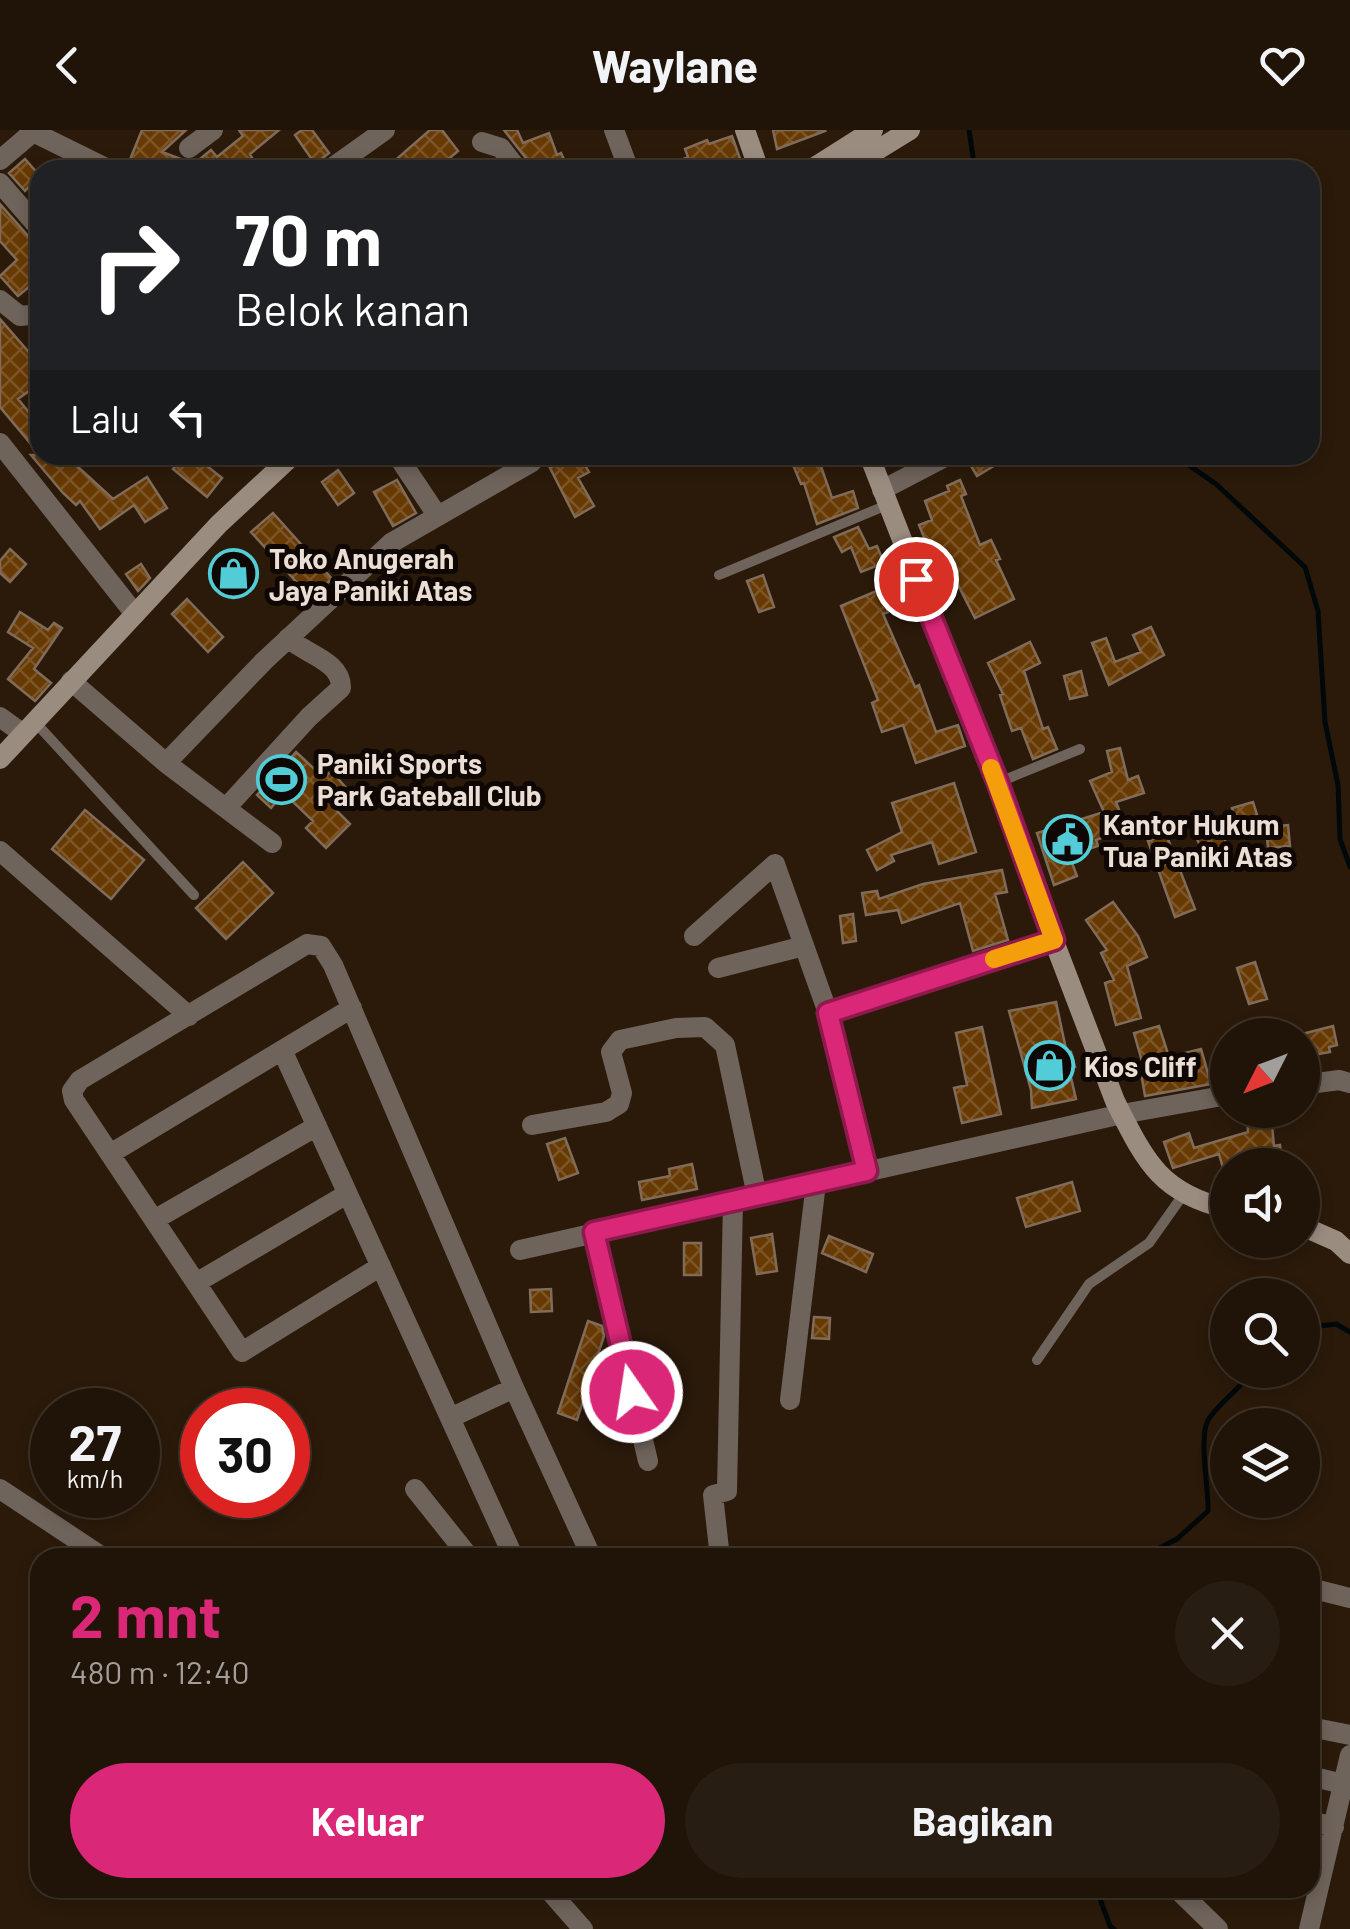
<!DOCTYPE html>
<html lang="id">
<meta charset="utf-8">
<style>
body{margin:0;font-family:Barlow,sans-serif;background:#281d12;color:#f1f3f6;height:100vh;display:flex;flex-direction:column;font-size:38px;white-space:nowrap}
*{box-sizing:border-box;margin:0}
p{font-size:32px;color:#a29e9c}
.icon{flex:none;width:55px;height:55px;fill:none;stroke:currentColor;stroke-width:2;stroke-linecap:round;stroke-linejoin:round}
.map{position:relative;flex:1;overflow:hidden}
.sheet{position:absolute;left:30px;top:1418px;width:1290px;height:350px;display:flex;flex-direction:column;background:#201408;border-radius:30px;box-shadow:0 5px 15px #0003,0 0 0 2px #3d3329}
.sheet>*{flex:none}
.hud{position:absolute;left:30px;top:30px;width:1290px;height:305px;border-radius:30px;box-shadow:0 5px 15px #0003,0 0 0 2px #3d3329;background:#202124;color:#fff;overflow:hidden}
.needle{width:65px;rotate:228deg}
.tools{position:absolute;left:1210px;top:888px;display:grid;gap:20px}
.tools a{display:grid;place-items:center;width:110px;height:110px;border-radius:50%;background:#201408;box-shadow:0 5px 15px #0003,0 0 0 2px #3d3329;font-size:50px}
.speed{position:absolute;left:30px;top:1258px;display:flex;gap:20px;font-size:50px;font-weight:700;text-align:center}
.speed>*{display:grid;place-content:center;width:130px;height:130px;border-radius:50%;background:#201408;box-shadow:0 5px 15px #0003,0 0 0 2px #3d3329;line-height:1}
.speed small{font-size:25px;font-weight:400}
.speed .limit{border:15px solid #d22;background:#fff;color:#111}
.pin{position:absolute;display:grid;place-items:center;width:85px;height:85px;color:#fff;margin:-42px;border:5px solid #fff;border-radius:50%;box-shadow:0 2px 10px #0007}
.me{position:absolute;width:110px;margin:-55px;rotate:347deg;stroke-linejoin:round;filter:drop-shadow(0 0 8px #0008)}
.turn{display:flex;align-items:center;gap:35px;height:210px;padding:0 40px;font-size:45px}
.turn .icon{width:130px;height:130px;stroke-width:2.5}
.turn b{display:block;font-size:70px;line-height:85px}
.then{display:flex;align-items:center;height:95px;padding:0 40px;background:#0003;gap:20px;font-size:38px}
.round{display:grid;place-items:center;flex:none;width:105px;height:105px;border-radius:52px;background:#281d12}
.summary{display:flex;align-items:center;justify-content:space-between;height:170px;padding:0 40px}
h1{font-size:60px;font-weight:700;line-height:75px;color:#db2777}
.cta{display:flex;gap:20px;margin-top:auto;padding:20px 40px}
.cta a{flex:1;height:115px;border-radius:60px;background:#db2777;color:#fff;font-size:40px;font-weight:700;line-height:115px;text-align:center}
.cta a+a{background:#281d12;color:#f1f3f6}
header{display:flex;justify-content:space-between;align-items:center;height:130px;padding:0 40px;background:#201408;font-size:45px;font-weight:700}
.map>svg:first-child{display:block}
</style>
<header><svg class="icon" aria-label="back" viewBox="0 0 24 24"><path d="M15 5l-7 7 7 7"/></svg>Waylane<svg class="icon" aria-label="heart" viewBox="0 0 24 24"><path d="M12 20l-8-8c-3-5 5-10 8-4 3-6 11-1 8 4z"/></svg></header>
<div class="map">
<svg width="1350" height="1799" viewBox="0 0 1350 1799">
<defs>
<pattern id="building-cross-hatch" width="8" height="8" patternUnits="userSpaceOnUse" patternTransform="scale(2.5)"><rect width="8" height="8" fill="#673903"/><path d="M0 0l8 8M0 8l8-8" fill="none" stroke="#7d5527"/></pattern>
</defs>
<rect width="100%" height="100%" fill="#2b1a0a"/>
<g fill="none" stroke-linecap="round" stroke-linejoin="round">
<path stroke="#010809" stroke-width="5" d="M969 0 975 40
M1174 325 1216 354 1305 437 1318 481 1325 592 1338 655 1340 709 1350 737
M1302 1198 1336 1194 1350 1202
M1140 1428 1177 1409 1208 1381C1209 1357 1197 1303 1210 1287 1223 1270 1241 1257 1254 1240
M1096 1758 1110 1796 1114 1799"/>
</g>
<path fill="url(#building-cross-hatch)" stroke="#816c5a" stroke-width="2.5" d="M142 0H186L162 22 194 34 211 20 217 27 243 6 239 0H279L250 24 252 28 237 40H150L129 32Z
M302 0H312L329 23 315 34 295 5Z
M430 0H442L458 21 440 36 435 30 423 40H384Z
M504 0H517L523 13 549 3 557 25 561 23 569 40H532L529 32Z
M773 0H824L825 1 777 19Z
M732 6 744 40H660L688 27 685 19 707 10 709 14Z
M25 29 40 46 25 61 9 43Z
M0 74 30 108 40 112V148L18 166 0 146 17 130 0 111Z
M0 189 40 235V253L18 269 40 296V325H65L113 369 147 347 167 378 145 392 134 375 100 399 80 371 76 375 63 363 31 325H40L0 277Z
M184 325H193L222 348 207 367 173 339Z
M549 325H579L589 342 578 348 594 376 575 387 550 338 553 336Z
M817 325 832 368 853 361 858 378 817 394 804 353 801 354 793 335Z
M977 325H1012L977 346 968 331Z
M338 340 354 363 338 375 322 352Z
M397 350 416 383 393 396 374 362Z
M960 350 966 364 961 366 980 415 991 410 1000 429 996 430 1014 469 975 488 939 418 930 422 919 395 932 390 925 371 949 361 947 356Z
M273 383 332 449 311 468 251 402Z
M858 397 869 419 877 416 884 433 861 442 851 417 842 422 834 407Z
M10 419 26 434 10 452 0 443V431Z
M230 427 251 450 239 462 218 438Z
M141 434 150 448 138 461 126 444Z
M763 445 774 477 759 482 747 451Z
M879 460 888 482 883 484 915 557 919 555 936 602 958 595 965 616 916 633 903 595 882 602 872 573 878 570 841 476Z
M187 469 223 507 208 522 172 484Z
M20 482 48 500 54 493 62 498 34 539 51 553 35 571 8 549 33 518 8 502Z
M1151 497 1164 525 1109 555 1092 513 1106 508 1115 532 1141 522 1133 505Z
M1030 512 1040 533 1024 541 1043 599 1048 597 1057 619 1033 629 1021 598 1012 601 1000 565 1003 564 988 533Z
M1081 541 1087 565 1070 569 1064 546Z
M1120 618 1128 650 1138 646 1144 663 1116 672 1126 698 1096 710 1098 716 1069 725 1077 746 1054 755 1037 703 1104 682 1090 651 1112 642 1107 621Z
M296 622 324 648 331 641 348 660 331 675 350 694 326 718 306 698 313 691 284 663 271 678 257 665Z
M954 653 976 722 939 734 932 712 891 725 894 731 877 740 867 720 902 702 892 673Z
M1253 672 1258 688 1237 695 1232 678Z
M85 680 144 730 111 769 52 719Z
M1219 690 1230 727 1208 734 1194 702Z
M1288 695 1290 716 1268 718 1266 697Z
M1166 704 1195 779 1175 787 1148 711Z
M243 732 273 763 226 809 196 778Z
M1002 740 1007 762 995 764 1008 810 973 821 960 773 902 793 898 780 866 785 862 763 877 761 879 769 923 754Z
M1113 772 1138 806 1147 827 1127 836 1141 888 1116 895 1105 853 1114 850 1101 823 1107 820 1086 790Z
M853 784 856 811 843 813 840 786Z
M1255 832 1267 869 1249 874 1237 838Z
M1056 872 1067 924 1071 922 1075 937 1069 939 1076 969 1032 978 1031 960 1009 881Z
M1159 896 1169 927 1201 919 1211 954 1145 966 1141 943 1145 942 1134 903Z
M1333 896 1337 915 1329 917 1330 922 1302 927V904Z
M982 897 1001 984 962 993 954 958 967 955 956 903Z
M1271 984 1274 1016 1280 1015 1282 1035H1256V1028L1223 1038 1219 1024 1173 1038 1164 1012 1189 1003 1194 1018 1248 1002 1247 986Z
M565 1008 578 1043 559 1050 547 1014Z
M692 1034 697 1059 642 1070 639 1052 670 1046 669 1039Z
M1072 1052 1080 1081 1026 1097 1017 1068Z
M772 1104 777 1141 757 1144 751 1108Z
M829 1106 873 1124 866 1142 822 1123Z
M684 1113H701V1145H684Z
M551 1159 552 1181 531 1182 530 1160Z
M814 1187 830 1188 829 1209 812 1208Z
M588 1191 602 1196 604 1206 577 1290 558 1283Z"/>
<g fill="none" stroke-linecap="round" stroke-linejoin="round">
<path stroke="#6e645c" stroke-width="10" d="M719 445 887 375
M34 591 194 765
M997 653 1080 619
M1037 1230 1089 1154 1149 1113 1183 1065"/>
<path stroke="#6e645c" stroke-width="20" d="M29 0 110 40
M614 0 629 40
M482 12 501 18 518 40
M189 18 213 0
M0 30 33 2
M329 40 385 0
M0 53 40 99
M0 170 20 186 40 184
M0 313 135 484
M397 325 437 385
M882 360 949 325
M71 551 166 633 272 713
M0 587 22 603
M166 633 264 531 391 413 532 332
M226 678 309 587 341 558C342 531 305 524 288 508
M0 721 189 886
M694 806 775 734 828 883 867 1041
M718 838 804 816
M828 883 1053 810
M282 920 514 1428
M1302 955 1339 950 1350 953
M532 995 606 982 619 974 622 963 611 922 620 910 676 898 705 897 725 915 757 1066
M110 1024 352 878
M154 1090 317 996
M594 1102 648 1331
M520 1120 1122 984 1228 965
M381 1136 242 1222 74 970 72 961 80 950 307 814 321 816 333 835 514 1258 592 1428
M196 1153 347 1064
M790 1270 816 1053
M450 1288 514 1258
M0 1359 104 1428
M415 1359 470 1428
M720 1428 713 1365 727 1361 733 1071
M1310 1458 1350 1468
M1310 1597 1350 1605
M1310 1646 1343 1654
M1310 1691 1334 1697
M547 1758 583 1799
M1176 1758 1218 1799
M1309 1799 1350 1625"/>
<path stroke="#9b8c80" stroke-width="20" d="M745 0 759 40
M810 40 873 0
M845 40 910 0
M869 325 997 653 1026 738 1115 971C1145 1030 1159 1063 1228 1079
M0 629 219 394 293 325
M1302 1096 1336 1111 1350 1124"/>
</g>
<g fill="none" stroke-linecap="round" stroke-linejoin="round">
<defs>
<path id="route" d="M632 1262 594 1102 867 1041 828 883 1054 810 998 653 916 449"/>
</defs>
<use href="#route" stroke="#8e194d" stroke-width="25"/>
<use href="#route" stroke="#db2777" stroke-width="18"/>
<path stroke="#f59e0b" stroke-width="18" d="M991 638 1054 810 994 829"/>
</g>
<defs>
<symbol id="shop-ring" viewBox="-11 -11 22 22"><circle r="9.5" fill="#0e0703" stroke="#52ccd6" stroke-width="1.5"/><path d="M-5-2.5h2.3a2.7 3.5 0 0 1 5.4 0H5L5.5 6h-11ZM-1.5-2.5h3a1.5 2.3 0 0 0-3 0Z" fill="#52ccd6"/></symbol>
<symbol id="stadium-ring" viewBox="-11 -11 22 22"><circle r="9.5" fill="#0e0703" stroke="#52ccd6" stroke-width="1.5"/><path d="M0-5a6.5 5 0 1 0 0 10a6.5 5 0 1 0 0-10ZM-3.5-1.8h7v3.6h-7Z" fill="#52ccd6"/></symbol>
<symbol id="civic-ring" viewBox="-11 -11 22 22"><circle r="9.5" fill="#0e0703" stroke="#52ccd6" stroke-width="1.5"/><path d="M-.6-6.5H3V-4.5H.6V-3L4-1V1h2V6H-6V1h2V-1L-.6-3ZM-1.2 2.5V6h2.4V2.5Z" fill="#52ccd6"/></symbol>
</defs>
<g fill-rule="evenodd">
<use href="#shop-ring" x="206" y="416" width="55" height="55"/>
<use href="#stadium-ring" x="254" y="622" width="55" height="55"/>
<use href="#civic-ring" x="1040" y="682" width="55" height="55"/>
<use href="#shop-ring" x="1022" y="908" width="55" height="55"/>
</g>
<g text-anchor="middle" dominant-baseline="central" stroke-width="10" stroke-linejoin="round" paint-order="stroke">
<g font-size="28" font-weight="bold" fill="#ebdfd5" stroke="#0e0703" text-anchor="start">
<text x="269" y="428">Toko Anugerah<tspan x="269" dy="32">Jaya Paniki Atas</tspan></text>
<text x="317" y="633">Paniki Sports<tspan x="317" dy="32">Park Gateball Club</tspan></text>
<text x="1103" y="694">Kantor Hukum<tspan x="1103" dy="32">Tua Paniki Atas</tspan></text>
<text x="1084" y="936">Kios Cliff</text>
</g>
</g>
</svg>
<div class="tools">
<a><svg class="needle" viewBox="-14 -14 28 28"><path d="M0-13l5 13h-10z" fill="#e53935"/><path d="M0 13l5-13h-10z" fill="#a29e9c"/></svg></a>
<a><svg class="icon" aria-label="sound" viewBox="0 0 24 24"><path d="M4 9h4l5-4v14l-5-4H4zM17 9q2 3 0 6"/></svg></a>
<a><svg class="icon" aria-label="search" viewBox="0 0 24 24"><circle cx="10" cy="10" r="6"/><path d="M15 15l6 6"/></svg></a>
<a><svg class="icon" aria-label="layers" viewBox="0 0 24 24"><path d="M12 4l9 5-9 5-9-5zM3 14l9 5 9-5"/></svg></a>
</div>
<div class="speed"><div>27<small>km/h</small></div><div class="limit">30</div></div>
<div class="pin" style="left:916px;top:449px;background:#d93025"><svg class="icon" aria-label="arrive" viewBox="0 0 24 24"><path d="M6 21V4h12l-3 4 3 4H6"/></svg></div>
<svg class="me" style="left:632px;top:1262px" viewBox="-20 -20 40 40"><circle r="17" fill="#db2777" stroke="#fff" stroke-width="3"/><path d="M0-11L8 9 0 5-8 9z" fill="#fff"/></svg>
<div class="hud">
<div class="turn"><svg class="icon" aria-label="right" viewBox="0 0 24 24"><path d="M7 20v-9h11M14 6l5 5-5 5"/></svg><div><b>70 m</b>Belok kanan</div></div>
<div class="then">Lalu<svg class="icon" aria-label="left" viewBox="0 0 24 24"><path d="M17 20v-9H6M10 6l-5 5 5 5"/></svg></div>
</div>
<section class="sheet">
<div class="summary"><div><h1>2 mnt</h1><p>480 m · 12:40</p></div><a class="round"><svg class="icon" aria-label="close" viewBox="0 0 24 24"><path d="M6 6l12 12M18 6L6 18"/></svg></a></div>
<div class="cta"><a>Keluar</a><a>Bagikan</a></div>
</section>
</div>
